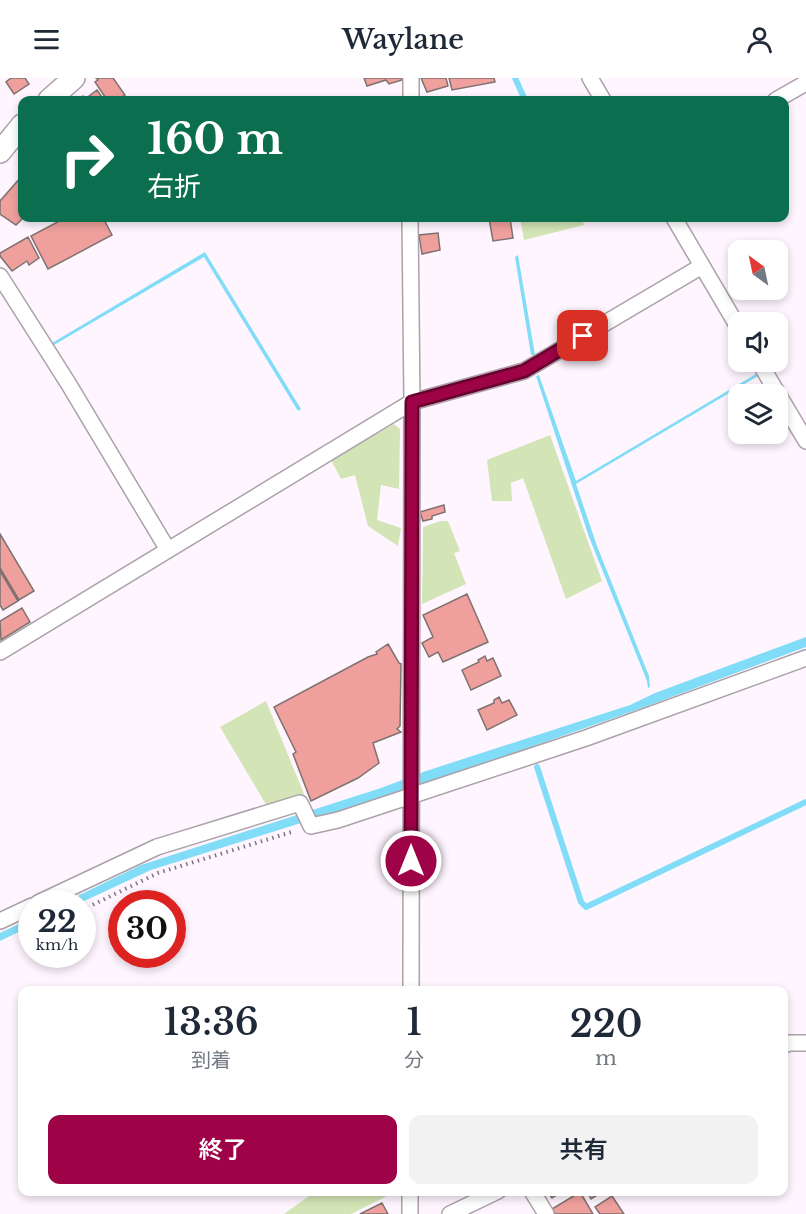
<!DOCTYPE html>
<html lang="ja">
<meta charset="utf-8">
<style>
body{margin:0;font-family:"Libre Baskerville","Noto Sans JP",serif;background:#f2f2f3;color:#1f2937;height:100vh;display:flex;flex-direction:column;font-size:22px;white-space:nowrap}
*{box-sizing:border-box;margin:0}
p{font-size:20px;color:#747a83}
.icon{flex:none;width:33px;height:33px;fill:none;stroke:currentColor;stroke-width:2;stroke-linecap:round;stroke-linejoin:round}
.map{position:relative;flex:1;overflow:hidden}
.panel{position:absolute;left:18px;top:908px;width:770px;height:210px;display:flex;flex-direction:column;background:#fff;border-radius:12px;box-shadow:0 3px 9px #0003}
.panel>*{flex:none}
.banner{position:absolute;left:18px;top:18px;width:771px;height:126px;border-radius:12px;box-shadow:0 3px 9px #0003;background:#0b6e4f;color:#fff;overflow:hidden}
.needle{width:39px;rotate:327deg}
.buttons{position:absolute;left:728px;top:162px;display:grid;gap:12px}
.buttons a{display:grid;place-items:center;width:60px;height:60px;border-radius:12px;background:#fff;box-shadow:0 3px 9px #0003;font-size:30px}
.speed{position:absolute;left:18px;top:812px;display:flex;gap:12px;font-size:30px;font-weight:700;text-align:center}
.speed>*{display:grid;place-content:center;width:78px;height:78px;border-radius:50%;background:#fff;box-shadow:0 3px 9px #0003;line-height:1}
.speed small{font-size:15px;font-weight:400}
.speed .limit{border:9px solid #d22;background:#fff;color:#111}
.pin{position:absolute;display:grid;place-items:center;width:51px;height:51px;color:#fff;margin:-26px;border-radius:12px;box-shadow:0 3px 9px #0006}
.me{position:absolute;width:66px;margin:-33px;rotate:0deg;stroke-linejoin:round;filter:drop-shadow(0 0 4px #0008)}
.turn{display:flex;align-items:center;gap:21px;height:126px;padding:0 30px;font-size:27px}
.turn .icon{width:78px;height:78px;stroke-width:2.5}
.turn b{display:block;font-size:42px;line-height:51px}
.eta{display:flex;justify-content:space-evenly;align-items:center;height:102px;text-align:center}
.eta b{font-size:36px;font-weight:600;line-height:42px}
.primary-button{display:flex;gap:12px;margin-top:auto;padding:12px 30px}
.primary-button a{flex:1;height:69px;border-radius:12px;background:#9f0347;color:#fff;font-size:24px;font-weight:600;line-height:69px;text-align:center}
.primary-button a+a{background:#f2f2f3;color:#1f2937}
header{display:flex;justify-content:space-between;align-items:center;height:78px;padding:0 30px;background:#fff;font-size:27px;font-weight:600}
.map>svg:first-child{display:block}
</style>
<header><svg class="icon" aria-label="menu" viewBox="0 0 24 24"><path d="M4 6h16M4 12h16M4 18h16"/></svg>Waylane<svg class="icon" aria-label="person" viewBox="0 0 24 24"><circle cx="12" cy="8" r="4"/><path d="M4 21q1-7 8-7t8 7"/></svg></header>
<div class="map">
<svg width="806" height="1136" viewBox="0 0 806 1136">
<rect width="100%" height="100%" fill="#fff5ff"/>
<path fill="#d3e4b6" d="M520 140H582L584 147 524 162Z
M394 346 400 351 399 411 381 407 377 442 401 450 398 468 368 448 355 397 341 401 331 382Z
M550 357 602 503 566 521 523 400 511 405 512 423H492L487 382Z
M441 443H448L460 473 454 475 466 506 422 526 423 449Z
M266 623 304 716 267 728 220 649Z
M319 1113H397L351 1136H284L309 1118Z"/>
<path fill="#81ddf7" d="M205 174 301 331 298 333 204 179 54 267 52 265Z
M518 177 535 277H531L515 179Z
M756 296 758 298 576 406 597 468 649 598 650 609 648 610 647 603 589 459 536 298 539 297 576 403Z
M806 559V569L642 630 431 704 151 792 80 825H63L141 787 381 710 426 693 630 627 655 615Z
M31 840V848L0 863V855Z"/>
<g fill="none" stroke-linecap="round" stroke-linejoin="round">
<path stroke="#81ddf7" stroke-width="6" d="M515 0 525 22
M537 689 581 824 586 829 806 724"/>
</g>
<path fill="#efa09c" stroke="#7e7170" stroke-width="1.5" d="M11 0H25L29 6 14 16 6 4Z
M96 0H113L125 17 122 19 125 22H107L95 4 98 2Z
M364 0H402V2L389 6 386 2 367 8Z
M421 0H446L448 8 427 14Z
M449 0H494L495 4 452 12Z
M97 12 104 22H77L83 18 85 21Z
M22 98 23 140 16 147 0 136V123Z
M65 140H103L112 157 48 191 31 158Z
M489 140H510L513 160 493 163Z
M438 155 440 172 422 176 419 157Z
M28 159 39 180 29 187 27 183 12 193 0 178V175Z
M444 427 445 434 432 438V441L423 443 420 434Z
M0 456 34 513 19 522 0 490Z
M0 493 18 523 3 532 0 527Z
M467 516 488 564 443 584 438 574 429 579 422 565 433 559 423 537Z
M22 530 30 544 1 562 0 543Z
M388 566 399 585 401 586 400 648 397 651 401 654 373 665 379 685 358 700 311 723 293 676 296 674 274 629 368 579 377 576 376 574Z
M485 578 487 583 493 580 501 598 471 612 462 592 479 584 478 582Z
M499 619 502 625 509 622 517 637 487 652 478 632 494 625V622Z
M547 1113H563L552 1120Z
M587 1113H611L605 1117 602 1114 591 1121Z
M580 1114 593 1136H555L552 1131Z
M612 1118 624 1136H600L595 1129Z
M382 1125 388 1136H360Z"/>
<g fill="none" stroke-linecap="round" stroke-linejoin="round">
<defs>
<path id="street" d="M590 0 603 22
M411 22V0
M776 22 806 5
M410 140 412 324 411 912
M674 140 738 249
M0 198 68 305 168 472
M759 284 806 363
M0 574 412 324 524 293 702 188
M38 825 157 769 300 725 311 748 338 742 586 660 806 580
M0 843 32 828
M783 967 790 965H806
M532 1113 546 1136
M410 1136V1113
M450 1136 498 1113"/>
<path id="secondary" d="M49 22 74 0
M0 74 22 47"/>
</defs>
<use href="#street" stroke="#aaa1a9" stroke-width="18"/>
<use href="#secondary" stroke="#aaa1a9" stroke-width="24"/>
<path stroke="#7e777e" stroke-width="4" stroke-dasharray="1.5 4.5" stroke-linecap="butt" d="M82 832 158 795 295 753"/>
<use href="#street" stroke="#fff" stroke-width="15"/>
<use href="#secondary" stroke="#fff" stroke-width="21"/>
</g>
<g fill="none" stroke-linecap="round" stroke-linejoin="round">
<defs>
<path id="route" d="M411 783 412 324 524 293 583 258"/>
</defs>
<use href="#route" stroke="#67022e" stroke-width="15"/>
<use href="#route" stroke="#9f0347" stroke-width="10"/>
</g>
</svg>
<div class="buttons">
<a><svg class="needle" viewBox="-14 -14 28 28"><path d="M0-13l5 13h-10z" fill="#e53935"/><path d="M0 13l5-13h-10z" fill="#747a83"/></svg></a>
<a><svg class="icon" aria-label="sound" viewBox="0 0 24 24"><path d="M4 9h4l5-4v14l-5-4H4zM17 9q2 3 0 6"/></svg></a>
<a><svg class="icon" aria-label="layers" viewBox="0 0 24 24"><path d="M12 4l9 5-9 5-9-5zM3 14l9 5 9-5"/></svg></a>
</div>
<div class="speed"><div>22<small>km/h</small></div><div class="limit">30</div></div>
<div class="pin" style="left:583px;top:258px;background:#d93025"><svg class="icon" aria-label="arrive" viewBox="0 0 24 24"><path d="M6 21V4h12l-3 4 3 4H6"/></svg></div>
<svg class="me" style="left:411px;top:783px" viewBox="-20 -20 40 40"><circle r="17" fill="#9f0347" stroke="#fff" stroke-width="3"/><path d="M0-11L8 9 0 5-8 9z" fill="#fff"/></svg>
<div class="banner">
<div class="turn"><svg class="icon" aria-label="right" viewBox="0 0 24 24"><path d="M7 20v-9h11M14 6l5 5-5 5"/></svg><div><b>160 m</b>右折</div></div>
</div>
<section class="panel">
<div class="eta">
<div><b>13:36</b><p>到着</p></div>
<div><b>1</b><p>分</p></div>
<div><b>220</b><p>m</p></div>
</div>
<div class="primary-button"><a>終了</a><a>共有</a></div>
</section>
</div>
